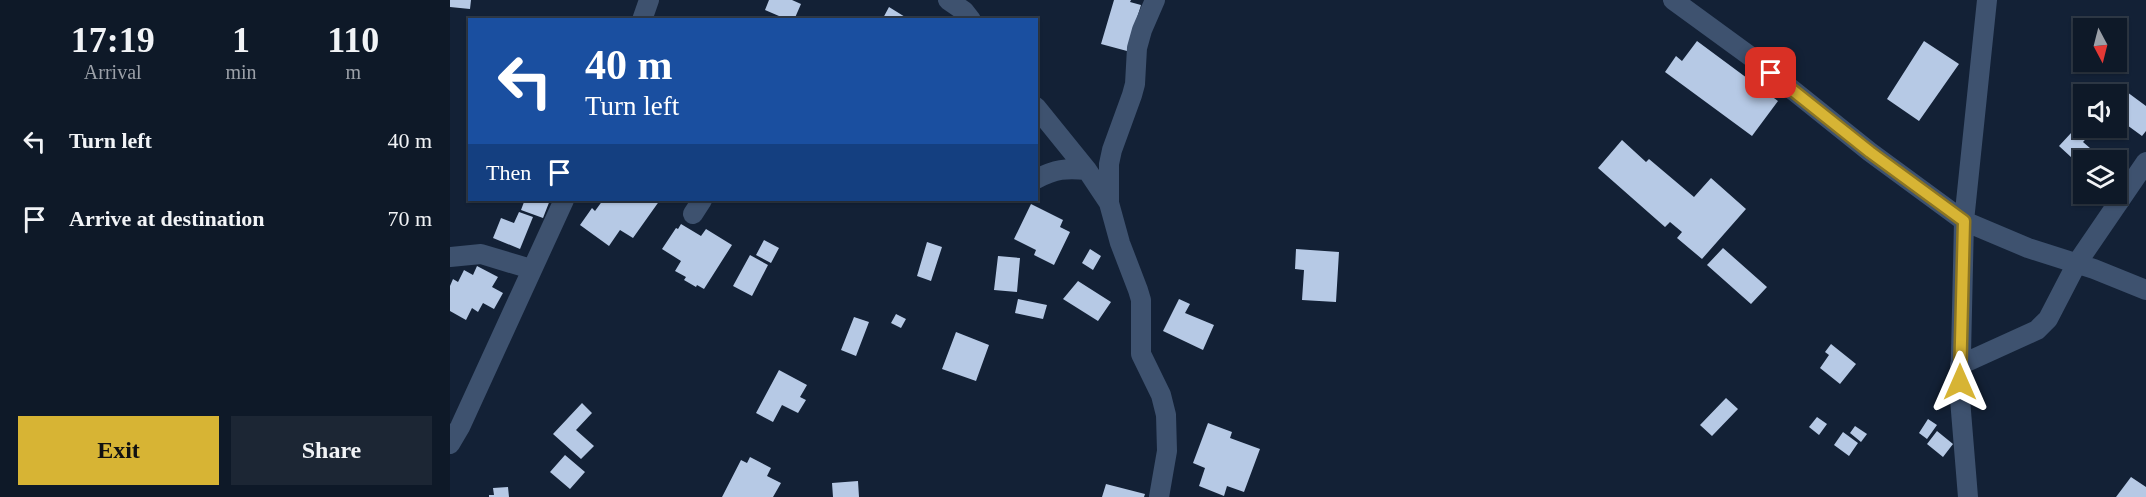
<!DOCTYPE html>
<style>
body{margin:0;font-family:"Times New Roman",serif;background:#1c2634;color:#f1f3f6;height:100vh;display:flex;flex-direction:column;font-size:22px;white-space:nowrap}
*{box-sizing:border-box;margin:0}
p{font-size:20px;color:#9ba0a8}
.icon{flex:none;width:33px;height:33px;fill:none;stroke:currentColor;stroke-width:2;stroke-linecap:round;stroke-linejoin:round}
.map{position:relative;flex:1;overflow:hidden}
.panel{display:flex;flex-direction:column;background:#0e1928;width:450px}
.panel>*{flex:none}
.banner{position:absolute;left:18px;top:18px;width:570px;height:183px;border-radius:0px;box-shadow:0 2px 4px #0004,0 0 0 2px #2e3845;background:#1a4fa0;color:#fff;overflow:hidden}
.needle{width:39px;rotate:173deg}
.buttons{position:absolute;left:1623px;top:18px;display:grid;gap:12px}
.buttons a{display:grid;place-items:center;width:54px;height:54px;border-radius:0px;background:#0e1928;box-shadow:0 2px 4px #0004,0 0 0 2px #2e3845;font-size:30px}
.pin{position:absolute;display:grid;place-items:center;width:51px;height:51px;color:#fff;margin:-26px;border-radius:12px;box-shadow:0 3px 9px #0006}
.me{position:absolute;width:66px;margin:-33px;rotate:0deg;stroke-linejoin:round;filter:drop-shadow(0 0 4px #0008)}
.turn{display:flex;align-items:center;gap:21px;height:126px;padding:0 18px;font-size:27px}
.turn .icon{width:78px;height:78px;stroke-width:2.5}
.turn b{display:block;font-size:42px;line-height:51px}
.then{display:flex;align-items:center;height:57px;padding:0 18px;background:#0003;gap:12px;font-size:22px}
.eta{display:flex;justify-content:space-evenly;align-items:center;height:102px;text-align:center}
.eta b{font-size:36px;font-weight:700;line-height:42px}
.primary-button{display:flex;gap:12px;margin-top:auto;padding:12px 18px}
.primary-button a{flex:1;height:69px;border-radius:0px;background:#d7b434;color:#111;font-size:24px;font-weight:700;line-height:69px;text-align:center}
.primary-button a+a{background:#1c2634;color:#f1f3f6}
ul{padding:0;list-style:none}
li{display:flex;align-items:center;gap:18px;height:78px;padding:0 18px}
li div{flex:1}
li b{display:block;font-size:22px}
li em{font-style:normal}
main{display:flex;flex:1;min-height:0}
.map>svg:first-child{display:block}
</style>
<main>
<section class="panel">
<div class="eta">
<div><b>17:19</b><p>Arrival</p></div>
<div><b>1</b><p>min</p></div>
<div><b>110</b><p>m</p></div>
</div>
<ul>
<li><svg class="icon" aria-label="left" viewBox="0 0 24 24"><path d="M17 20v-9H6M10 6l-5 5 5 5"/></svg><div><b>Turn left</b></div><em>40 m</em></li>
<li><svg class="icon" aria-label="arrive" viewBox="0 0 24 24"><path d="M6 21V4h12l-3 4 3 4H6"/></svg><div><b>Arrive at destination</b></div><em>70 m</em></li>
</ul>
<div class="primary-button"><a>Exit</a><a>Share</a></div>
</section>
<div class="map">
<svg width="1696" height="497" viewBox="0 0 1696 497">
<rect width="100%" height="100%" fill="#132136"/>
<path fill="#b6c9e5" d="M0 0H21L20 9 0 7Z
M319 0H342L351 4 344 20H327L329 16 315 10Z
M664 0H681L680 2 691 5 677 51 651 44Z
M439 7 460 20H432Z
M1247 41 1328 101 1302 136 1215 72 1226 56 1232 61Z
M1474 41 1509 64 1469 121 1437 99Z
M1677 92 1696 106V131L1692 136 1666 117V104Z
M1634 119V128H1646L1633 142 1648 155 1643 160H1634V169L1609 146Z
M1172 140 1196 162 1199 159 1244 197 1261 178 1296 209 1252 259 1227 238 1232 232 1220 222 1215 227 1148 168Z
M70 200H100L93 218 71 210 74 202Z
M153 200H210L183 238 170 230 159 246 130 225 142 208 145 211Z
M581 204 613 220 610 227 620 232 604 265 584 255 586 250 564 239Z
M69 212 83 217 70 249 43 238 51 218 64 223Z
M231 224 251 236 256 229 282 245 254 289 247 285 246 287 234 280 236 277 225 271 231 261 212 249 226 228 228 229Z
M314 240 329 248 321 263 306 255Z
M477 242 492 247 481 281 467 276Z
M1273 248 1317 287 1301 304 1257 265Z
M640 249 651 256 643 270 632 263Z
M846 249 889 252 886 302 852 300 854 270 845 269Z
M300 255 318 265 302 296 283 286Z
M548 256 570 258 567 292 544 290Z
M27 266 48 277 42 287 53 293 44 309 33 303 28 312 22 308 16 320 0 311V286L3 279 8 282 14 270 23 275Z
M628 281 661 302 648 321 613 299Z
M568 299 597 305 593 319 565 313Z
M729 299 740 304 735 313 764 325 753 350 713 331Z
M446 314 456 319 451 328 441 323Z
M404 317 419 322 406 356 391 350Z
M506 332 539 345 526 381 492 369Z
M1381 344 1406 364 1390 384 1370 368 1379 355 1375 352Z
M329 370 357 385 350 397 356 400 348 413 332 405 323 422 306 413Z
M1276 398 1288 409 1262 436 1250 425Z
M132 403 142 413 126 430 144 446 131 459 103 434Z
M1367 417 1377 424 1369 435 1359 427Z
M1478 419 1487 425 1477 439 1469 433Z
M758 423 782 432 780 438 810 449 794 492 777 486 774 496 749 486 755 468 743 463Z
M1405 426 1417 434 1411 442 1400 433Z
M1487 431 1503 444 1493 457 1477 444Z
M1393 432 1408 443 1399 456 1384 445Z
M115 455 135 472 120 489 100 472Z
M300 457 321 468 317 476 331 483 323 497H272L291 460 297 463Z
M1681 477 1696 487V497H1666Z
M408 481 409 497H383L382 483Z
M656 484 695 494 694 497H652Z
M58 487 59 497H39V495H44L43 488Z"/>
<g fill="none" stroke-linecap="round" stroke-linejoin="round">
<path stroke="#3e526f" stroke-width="20" d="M498 0 514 11 521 20
M705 0 692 30 687 48 685 84 682 95 662 150 659 164V203L670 243 688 290 691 300V354L711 395 716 415 717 451 709 497
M1223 0 1304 59 1420 152 1514 221 1578 248 1644 269 1696 290
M192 20 199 0
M586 107 637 170 659 203
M586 179C606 169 615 168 637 170
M243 214 252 200
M0 257 31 254 81 269
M1510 365 1587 330 1598 319 1627 263 1696 162
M0 444 10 427 114 200
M1518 497 1510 399 1514 221 1537 0"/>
</g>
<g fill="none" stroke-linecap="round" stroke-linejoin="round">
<defs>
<path id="route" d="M1321 73 1420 152 1514 221 1510 382"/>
</defs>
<use href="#route" stroke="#8c7522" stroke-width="15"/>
<use href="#route" stroke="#d7b434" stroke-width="10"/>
</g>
</svg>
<div class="buttons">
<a><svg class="needle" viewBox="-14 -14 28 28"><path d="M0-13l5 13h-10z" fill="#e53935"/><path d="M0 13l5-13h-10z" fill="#9ba0a8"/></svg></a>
<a><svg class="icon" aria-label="sound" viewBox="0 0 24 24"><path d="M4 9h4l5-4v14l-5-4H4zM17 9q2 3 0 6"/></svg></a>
<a><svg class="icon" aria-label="layers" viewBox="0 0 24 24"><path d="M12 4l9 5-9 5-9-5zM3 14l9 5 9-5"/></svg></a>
</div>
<div class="pin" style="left:1321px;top:73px;background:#d93025"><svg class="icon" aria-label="arrive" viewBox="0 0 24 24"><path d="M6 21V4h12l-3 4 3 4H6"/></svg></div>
<svg class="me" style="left:1510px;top:382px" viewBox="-20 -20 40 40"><path d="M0-17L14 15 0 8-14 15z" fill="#d7b434" stroke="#fff" stroke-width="4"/></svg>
<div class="banner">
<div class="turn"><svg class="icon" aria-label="left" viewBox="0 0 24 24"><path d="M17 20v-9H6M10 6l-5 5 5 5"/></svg><div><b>40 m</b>Turn left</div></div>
<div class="then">Then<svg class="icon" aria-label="arrive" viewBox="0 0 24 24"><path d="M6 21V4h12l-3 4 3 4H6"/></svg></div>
</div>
</div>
</main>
